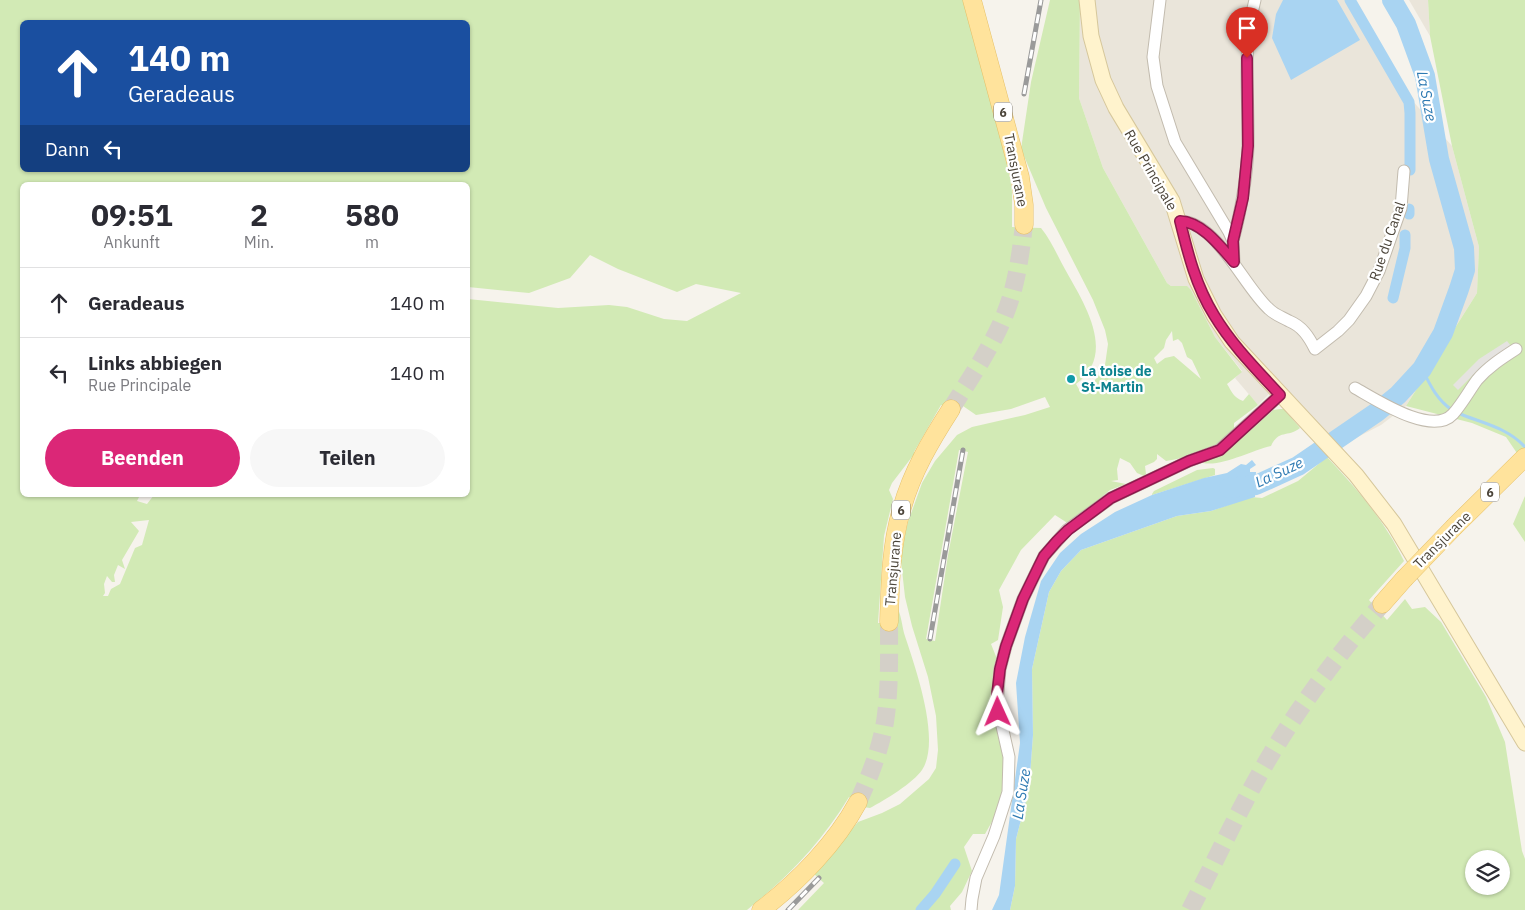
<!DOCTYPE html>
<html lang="de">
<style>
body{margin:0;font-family:"IBM Plex Sans",sans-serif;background:#f7f7f7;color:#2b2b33;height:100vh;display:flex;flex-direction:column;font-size:19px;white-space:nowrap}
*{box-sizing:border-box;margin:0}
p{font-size:16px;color:#7c7c81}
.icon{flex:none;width:28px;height:28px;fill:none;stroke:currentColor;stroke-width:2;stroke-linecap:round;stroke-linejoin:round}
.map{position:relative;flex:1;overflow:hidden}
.side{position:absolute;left:20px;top:182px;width:450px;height:315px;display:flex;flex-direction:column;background:#fff;border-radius:8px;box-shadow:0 1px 4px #0004}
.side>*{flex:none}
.guide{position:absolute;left:20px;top:20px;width:450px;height:152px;border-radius:8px;box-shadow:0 1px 4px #0004;background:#1a4fa0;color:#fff;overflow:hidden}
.tools{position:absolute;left:1465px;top:850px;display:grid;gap:10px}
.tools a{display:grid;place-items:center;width:45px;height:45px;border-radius:50%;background:#fff;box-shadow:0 1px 4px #0004;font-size:25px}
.pin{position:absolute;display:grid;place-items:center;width:42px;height:42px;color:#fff;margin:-51px -21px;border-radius:50% 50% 50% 0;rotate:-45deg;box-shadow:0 0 5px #0007}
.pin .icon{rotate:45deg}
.me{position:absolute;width:55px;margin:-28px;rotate:359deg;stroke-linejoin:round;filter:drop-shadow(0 0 4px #0008)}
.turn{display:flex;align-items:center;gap:18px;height:105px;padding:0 25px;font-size:22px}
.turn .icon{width:65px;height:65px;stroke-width:2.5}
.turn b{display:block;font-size:35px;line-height:42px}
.then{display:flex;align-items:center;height:48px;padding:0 25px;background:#0003;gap:10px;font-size:19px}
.eta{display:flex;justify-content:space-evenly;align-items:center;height:85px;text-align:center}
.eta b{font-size:30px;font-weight:700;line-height:35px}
.button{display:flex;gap:10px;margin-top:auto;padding:10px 25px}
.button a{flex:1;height:58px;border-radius:30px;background:#db2777;color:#fff;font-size:20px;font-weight:700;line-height:58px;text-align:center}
.button a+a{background:#f7f7f7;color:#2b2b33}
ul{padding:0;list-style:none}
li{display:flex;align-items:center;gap:15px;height:70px;padding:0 25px;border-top:1px solid #e1e1e2}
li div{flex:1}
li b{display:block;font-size:19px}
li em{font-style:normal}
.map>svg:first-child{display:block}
</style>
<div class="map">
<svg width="1525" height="910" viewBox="0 0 1525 910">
<rect width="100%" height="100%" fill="#f6f3ec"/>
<path fill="#eae5da" d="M1080 0H1346L1398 84 1452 146 1479 247 1477 293 1406 406 1381 425 1350 441 1340 448 1278 385 1258 405 1235 378 1242 371 1215 337 1191 290 1187 287 1171 286 1167 283 1103 168 1079 98Z
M1409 0H1428L1430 36Z"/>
<path fill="#d2eab5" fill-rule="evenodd" d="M0 0H964L1011 169 1009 170 1012 192V227L1041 228C1051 240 1058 257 1066 271 1085 305 1117 354 1076 384L1080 391 1096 379 1105 365 1108 344 1105 330 1093 300 1046 208 1021 149 1031 82 1050 0H1080L1079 98 1103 168 1167 283 1171 286H1187L1191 290 1215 337 1242 372 1227 384C1232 392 1233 397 1243 401L1249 394 1258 405 1234 423V437C1214 451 1189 457 1166 461L1157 454V459L1154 462 1145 466 1146 474 1144 476 1137 473 1130 463 1120 458 1117 469 1118 480 1111 481 1126 484 1110 490 1069 524 1055 515 1021 550 999 590 1003 607 998 640 991 644 997 659 991 704 1004 756 1002 790 998 811 985 834H973L964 847 972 871 962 892 950 906 951 910H798L824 883 814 874 858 822 882 813 900 804 929 779 936 768 938 750 936 716 928 677 912 626 905 597 901 561 903 542 908 522 922 483 935 461 957 435 972 427 1025 415 1050 407 1045 397 1011 409 976 415 963 406 956 413 941 405 914 452 915 453 892 483 889 490 893 499 884 536 878 623 896 622 897 607C901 614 902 625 904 633 914 664 942 740 922 770 913 783 885 800 870 808L863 807 849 797C821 843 788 877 747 910H0ZM22 22H468V170H22ZM22 185H468V287L529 293 570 278 590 255 618 269 677 292 696 284 741 293 687 321 664 319 627 307 609 305 558 308 468 299V495H154L147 504 137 501 140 495H22ZM1172 331 1173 341 1178 339 1182 343 1187 357 1192 360 1201 379 1174 356 1165 358 1157 364 1154 358 1164 348 1166 340ZM959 450 968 452 948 555 935 641 926 639ZM149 520 142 545 135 548 120 584 111 589 108 596H103L105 593 104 584 107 576 112 582H115L114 575 118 565 125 569 122 560 139 531 131 522Z
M1428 0H1525V465L1506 437 1472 423 1406 406 1477 293 1479 247 1452 146 1430 36Z
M1280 409H1284L1300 428C1287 438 1279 429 1271 446 1252 450 1222 467 1203 463L1204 461 1223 455 1273 410Z
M1327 457C1357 489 1385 521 1404 561L1369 600 1387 620 1405 599 1412 609 1425 607 1441 622 1486 697 1505 742 1522 851 1525 859V910H1010L1015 886 1016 839 1029 789 1033 735 1032 669 1049 592 1061 571 1081 550 1177 516 1211 511 1251 497 1262 498 1298 481ZM1474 859H1501V886H1474Z
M1213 468 1215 469V475L1152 495V494L1154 491 1197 470Z
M1525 496V542L1513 524Z"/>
<path fill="#e5e3e0" d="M1507 341 1511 346 1483 365 1458 390 1453 385 1479 359Z"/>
<path fill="#a9d4f2" d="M1283 0H1337L1360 40 1291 80 1272 38 1276 14Z
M1252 460 1256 465 1250 469V472H1256L1255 497 1211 511 1177 516 1081 550 1061 571 1049 592 1032 669 1033 735 1029 789 1016 839 1015 886 1010 910H992L999 895 1020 743 1016 683 1025 637 1041 581 1060 553 1081 534 1115 512 1152 495 1204 478 1227 473 1241 464 1246 465Z"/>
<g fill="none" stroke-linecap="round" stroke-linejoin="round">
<path stroke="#a9d4f2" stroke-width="3" d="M1422 369C1430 385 1437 400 1452 410
M1458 413C1481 423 1507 427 1525 447"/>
<path stroke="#a9d4f2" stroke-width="11" d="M1350 0 1409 102 1410 113V170
M1409 214V209
M1393 298 1405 248V235
M921 910 935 894 955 864"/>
<path stroke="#a9d4f2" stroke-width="20" d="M1229 488 1256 485 1298 466 1377 412 1398 395 1422 369 1443 333 1459 289 1465 270 1464 248 1439 159 1425 76 1406 24 1392 0"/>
<path stroke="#d4d0c8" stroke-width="18" stroke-dasharray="18 9" stroke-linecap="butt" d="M951 409C969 380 990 350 1003 319 1016 289 1020 258 1024 225
M858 802C870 776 880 750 885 722 890 689 889 655 889 622
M1190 910C1216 860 1239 809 1267 761 1300 705 1339 653 1382 604"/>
<defs>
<path id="street" d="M1160 0 1153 57 1157 86 1175 142 1229 232 1233 241 1234 262
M1180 221C1217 222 1244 287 1269 309 1275 315 1282 317 1289 321 1302 326 1309 337 1315 349L1338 331 1349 320 1366 296 1379 271 1401 208 1404 171
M1233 241C1241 210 1247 178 1248 146 1249 97 1242 48 1255 0
M1355 388C1375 399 1432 437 1453 414 1462 404 1469 391 1477 380 1488 367 1502 358 1516 349
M971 910 972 899 976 878 994 836 1008 792 1009 757 997 704 1000 669 1006 646 1023 599 1044 556 1067 530 1111 498 1189 461 1219 450 1280 395"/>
<path id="secondary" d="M1087 0 1091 36 1103 80 1116 108 1172 201 1196 279 1214 315 1232 342 1356 475 1394 524 1525 743"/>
<path id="primary" d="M972 0 1020 177 1024 205V225
M1455 526 1525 457
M1382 604 1404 579
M889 622C890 584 891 544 902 508 912 472 931 440 951 409
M761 910C798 882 836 843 858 802"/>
</defs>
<use href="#street" stroke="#c2bbae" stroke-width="13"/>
<use href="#secondary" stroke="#d6c79b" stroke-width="17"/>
<use href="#primary" stroke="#e6c16a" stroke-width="19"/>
<use href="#street" stroke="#fff" stroke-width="11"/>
<use href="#secondary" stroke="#fff3cd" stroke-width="15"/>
<use href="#primary" stroke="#ffe39c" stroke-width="18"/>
<defs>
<path id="rail" d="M1024 94 1041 0
M930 639 963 450
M788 910 819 878"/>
</defs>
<use href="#rail" stroke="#9a9a9a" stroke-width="5"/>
<use href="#rail" stroke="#fff" stroke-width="3" stroke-dasharray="9" stroke-linecap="butt"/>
<defs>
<path id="primary-bridge" d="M1404 579 1455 526"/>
</defs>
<use href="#primary-bridge" stroke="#e6c16a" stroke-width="19" stroke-linecap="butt"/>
<use href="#primary-bridge" stroke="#ffe39c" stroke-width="18"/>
</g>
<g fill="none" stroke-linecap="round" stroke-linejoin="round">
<defs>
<path id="route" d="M998 712 997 695 1000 669 1006 646 1023 599 1039 566 1044 556 1057 541 1068 530 1111 498 1189 461 1220 450 1280 395C1257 370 1232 345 1214 315 1196 286 1188 254 1180 221 1202 222 1220 246 1234 262L1233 241 1243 198 1248 146 1247 58"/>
</defs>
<use href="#route" stroke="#8e194d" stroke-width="12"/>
<use href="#route" stroke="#db2777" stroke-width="9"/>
</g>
<circle fill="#0f9aa8" stroke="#fff" stroke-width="2" cx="1071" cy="379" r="5"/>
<g text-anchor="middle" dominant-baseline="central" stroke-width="4.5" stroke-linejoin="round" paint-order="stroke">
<g fill="#fff" stroke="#817c74" stroke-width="1">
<rect x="994" y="102.5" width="18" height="19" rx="4"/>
<rect x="1481" y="482.5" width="18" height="19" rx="4"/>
<rect x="892" y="500.5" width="18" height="19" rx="4"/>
</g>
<g font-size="12" font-weight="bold" fill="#4b4439">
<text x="1003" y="112">6</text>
<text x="1490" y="492">6</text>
<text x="901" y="510">6</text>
</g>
<g font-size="14" fill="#4b4439" stroke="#fff">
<text transform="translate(1016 170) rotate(79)">Transjurane</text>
<text transform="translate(1151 170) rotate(60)">Rue Principale</text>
<text transform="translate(1387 241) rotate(-71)">Rue du Canal</text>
<text transform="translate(1442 540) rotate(-45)">Transjurane</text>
<text transform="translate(893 569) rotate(-85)">Transjurane</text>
</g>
<g font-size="14" font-weight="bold" fill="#0d838f" stroke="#fff" text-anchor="start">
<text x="1081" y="371">La toise de<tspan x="1081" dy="16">St-Martin</tspan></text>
</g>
<g font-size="15" font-style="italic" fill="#2e7ab2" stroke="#fff">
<text transform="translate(1427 96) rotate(79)">La Suze</text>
<text transform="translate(1279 472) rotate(-25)">La Suze</text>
<text transform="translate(1021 794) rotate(-81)">La Suze</text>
</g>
</g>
</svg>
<div class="tools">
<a><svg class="icon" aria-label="layers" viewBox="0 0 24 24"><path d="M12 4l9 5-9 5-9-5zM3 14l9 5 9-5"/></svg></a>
</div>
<div class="pin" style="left:1247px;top:58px;background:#d93025"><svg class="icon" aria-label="arrive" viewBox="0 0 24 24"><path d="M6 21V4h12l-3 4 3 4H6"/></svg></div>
<svg class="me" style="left:998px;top:712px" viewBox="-20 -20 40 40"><path d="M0-17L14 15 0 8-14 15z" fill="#db2777" stroke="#fff" stroke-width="4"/></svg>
<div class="guide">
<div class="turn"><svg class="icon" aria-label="ahead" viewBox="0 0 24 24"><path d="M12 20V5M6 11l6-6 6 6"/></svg><div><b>140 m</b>Geradeaus</div></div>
<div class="then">Dann<svg class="icon" aria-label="left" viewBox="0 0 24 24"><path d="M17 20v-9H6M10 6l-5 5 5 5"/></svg></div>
</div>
<section class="side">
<div class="eta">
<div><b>09:51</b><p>Ankunft</p></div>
<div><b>2</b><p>Min.</p></div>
<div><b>580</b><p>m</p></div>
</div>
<ul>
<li><svg class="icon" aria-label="ahead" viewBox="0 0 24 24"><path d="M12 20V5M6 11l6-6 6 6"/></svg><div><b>Geradeaus</b></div><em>140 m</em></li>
<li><svg class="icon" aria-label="left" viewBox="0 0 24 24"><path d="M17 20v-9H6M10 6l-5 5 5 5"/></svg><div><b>Links abbiegen</b><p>Rue Principale</p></div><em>140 m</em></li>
</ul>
<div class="button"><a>Beenden</a><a>Teilen</a></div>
</section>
</div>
